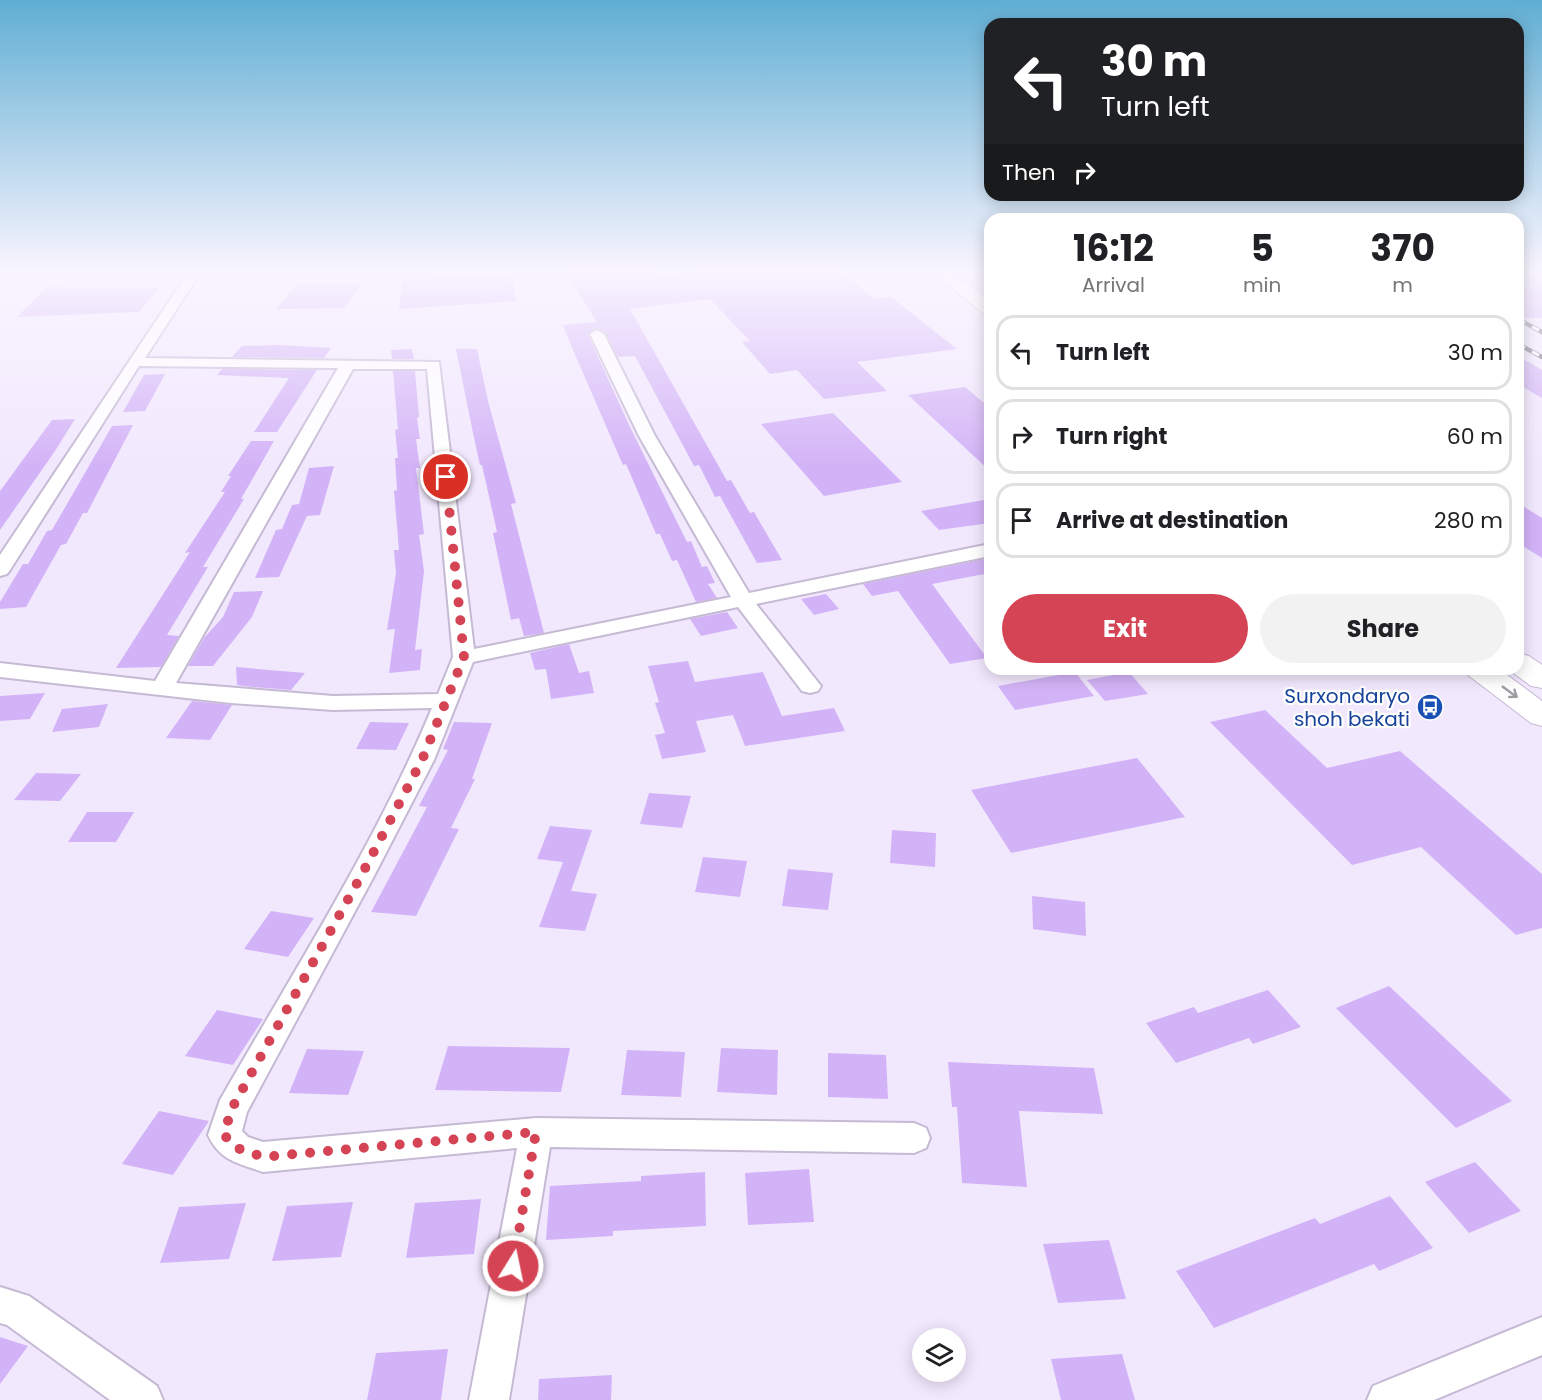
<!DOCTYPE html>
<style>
body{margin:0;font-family:Poppins,sans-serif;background:#f2f2f2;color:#202124;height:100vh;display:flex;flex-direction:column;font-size:22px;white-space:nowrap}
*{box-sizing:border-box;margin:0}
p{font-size:20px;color:#757577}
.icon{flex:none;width:33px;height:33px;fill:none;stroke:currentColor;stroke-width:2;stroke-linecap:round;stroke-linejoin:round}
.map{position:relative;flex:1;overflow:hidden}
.details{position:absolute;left:984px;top:213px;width:540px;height:462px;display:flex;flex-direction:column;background:#fff;border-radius:18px;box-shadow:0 3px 15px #0003}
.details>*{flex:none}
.guide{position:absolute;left:984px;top:18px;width:540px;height:183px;border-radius:18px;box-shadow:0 3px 15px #0003;background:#202124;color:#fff;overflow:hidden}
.controls{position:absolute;left:912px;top:1328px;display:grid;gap:12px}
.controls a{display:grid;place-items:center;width:54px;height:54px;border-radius:50%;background:#fff;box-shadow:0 3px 15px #0003;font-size:30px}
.pin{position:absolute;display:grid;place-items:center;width:51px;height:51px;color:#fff;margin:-26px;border:3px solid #fff;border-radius:50%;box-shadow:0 2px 6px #0007}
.me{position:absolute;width:66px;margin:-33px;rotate:10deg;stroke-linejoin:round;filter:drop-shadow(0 0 4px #0008)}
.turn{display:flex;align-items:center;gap:21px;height:126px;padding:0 18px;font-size:27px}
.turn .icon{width:78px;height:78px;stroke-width:2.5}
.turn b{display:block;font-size:42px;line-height:51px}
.then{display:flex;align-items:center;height:57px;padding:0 18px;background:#0003;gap:12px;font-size:22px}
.eta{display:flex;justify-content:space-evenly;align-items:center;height:102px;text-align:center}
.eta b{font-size:36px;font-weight:700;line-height:42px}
.action{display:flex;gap:12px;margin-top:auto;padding:12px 18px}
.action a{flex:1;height:69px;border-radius:36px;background:#d54454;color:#fff;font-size:24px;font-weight:700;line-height:69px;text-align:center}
.action a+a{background:#f2f2f2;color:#202124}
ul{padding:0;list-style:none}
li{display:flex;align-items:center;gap:18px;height:75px;margin:0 12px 9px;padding:0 6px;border:3px solid #e0e0e0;border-radius:18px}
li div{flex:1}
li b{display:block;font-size:22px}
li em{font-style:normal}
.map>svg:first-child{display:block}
</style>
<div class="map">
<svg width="1542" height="1400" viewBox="0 0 1542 1400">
<rect width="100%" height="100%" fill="#f2e8fe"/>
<path fill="#d3b3f7" d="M564 270H654L658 275 702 270H841L875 299 891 297 957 349 857 362 887 391 824 399 797 370 770 374 742 342 750 341 710 299 630 309 727 481 731 480 750 513 754 512 782 560 757 563 720 496 715 497 699 465 694 466 635 356 618 357 605 332 598 328 589 332 588 335 630 427 687 542 691 541 702 567 707 566 715 583 708 584 717 598 696 602 677 560 672 561 660 534H656L626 464 623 465 573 350 563 325 597 322Z
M1518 270 1542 281V318H1528L1518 313Z
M513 273 516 301 399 309 402 280Z
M297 284H362L344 308 276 309Z
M47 287 103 288H159L139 312 17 317Z
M278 345 331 348 324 358 232 357 242 346Z
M412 349 414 359H392L391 350Z
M456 349H477L488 401 516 503 511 504 544 633 524 636 519 618 511 620 493 533 497 532 482 465H480L473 433Z
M1518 356 1542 370V398L1518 384Z
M222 369 317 370 277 432H254L289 378 217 375Z
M393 371H415L419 417 417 418 420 439H416L420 468H416L424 534 419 535 424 571 415 650 422 649 420 670 389 673 395 629 387 630 396 573 394 550H399L394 491 397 490 395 458H398L395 430 398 429Z
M165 374 145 411 123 412 144 375Z
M965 387 990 408V471L908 395Z
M833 413 902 482 824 496 761 424Z
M75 419 55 451 0 530V491L52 420Z
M133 425 87 513H83L66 544 61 545 26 607 0 609V602L23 564H28L47 531 52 530 112 426Z
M251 441H274L241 499H244L203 567H208L167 635 179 636 161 667 116 668 190 552 185 553 225 492H221L231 476H228Z
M334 466 320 515 307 516 279 577 255 578 276 530 282 529 292 505 299 504 309 468Z
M990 499V523L939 530 921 511Z
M1518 503 1542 518V558L1518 543Z
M990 558V573L932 584 987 658 950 664 898 591 872 596 863 584Z
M263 591 252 617 213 666H188L204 638 223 617 234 592Z
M826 594 839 609 814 615 801 599Z
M727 612 738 628 701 636 690 619Z
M569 644 579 673 589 671 594 693 551 699 546 669 535 670 530 653Z
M688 661 695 682 763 672 782 716 834 708 845 731 745 746 733 715 696 721 706 752 662 759 655 735 665 733 655 703 659 702 648 666Z
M236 667 269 670 305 673 291 690 253 687 237 685Z
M1075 672 1094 696 1015 710 998 686Z
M1129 672 1148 694 1105 701 1087 680Z
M45 693 30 719 0 721V696Z
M192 701 232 705 210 740 166 738Z
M108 704 99 727 52 732 62 709Z
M1265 710 1327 768 1400 751 1542 874V928L1516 935 1421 847 1352 865 1210 722Z
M370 722 409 723 396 750 356 749Z
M454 722 492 723 472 779H475L451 828 459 829 416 916 371 912 427 807 419 806 448 750 443 749Z
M1137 758 1185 817 1011 853 971 790Z
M36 773 81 774 60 801 14 800Z
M649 793 691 796 682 828 640 824Z
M87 812H134L116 842H68Z
M550 826 592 830 571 891 597 894 585 931 539 927 563 862 537 859Z
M892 830 936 833 935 867 890 863Z
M703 857 747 861 740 897 695 892Z
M788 869 833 873 828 910 782 906Z
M1032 896 1085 902 1086 936 1033 929Z
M271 911 314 918 288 957 244 949Z
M1389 986 1512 1101 1456 1128 1336 1008Z
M1268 990 1301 1027 1253 1044 1249 1038 1176 1063 1146 1023 1194 1007 1198 1013Z
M217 1010 263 1019 233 1065 185 1056Z
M448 1046 570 1048 561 1092 435 1090Z
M721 1048 778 1050 777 1095 717 1092Z
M307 1049 364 1051 348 1095 289 1093Z
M627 1050 685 1052 681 1097 621 1095Z
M828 1053 886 1055 888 1099 828 1097Z
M948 1062 1094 1068 1103 1114 1019 1111 1027 1187 962 1183 957 1107H952Z
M159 1111 209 1121 173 1175 122 1164Z
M1475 1162 1521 1211 1469 1233 1425 1182Z
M809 1169 814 1222 748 1225 745 1173Z
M705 1172 706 1226 613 1231V1236L546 1240 550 1186 641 1181V1176Z
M1390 1196 1433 1248 1379 1271 1374 1264 1214 1328 1176 1271 1315 1218 1320 1224Z
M481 1199 474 1254 406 1258 415 1203Z
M353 1202 341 1257 272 1261 287 1206Z
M246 1203 229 1259 160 1263 179 1207Z
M1109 1240 1126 1299 1058 1303 1043 1244Z
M0 1337 28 1346 0 1384Z
M448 1349 441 1400H367L376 1353Z
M1122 1354 1135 1400H1061L1051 1359Z
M612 1375 611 1400H538L539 1379Z"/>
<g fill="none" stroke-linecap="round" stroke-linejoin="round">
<defs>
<path id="street" d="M190 270H202L145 358 439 362 474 649 731 597 639 436 590 334 597 330 604 334 655 436 749 593 990 544V556L756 604 821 686 818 691 810 693 802 691 738 607 473 662 434 760 374 876 247 1112 242 1131 248 1137 263 1142 536 1118 914 1123 926 1128 930 1138 926 1148 914 1153 550 1147 509 1400H469L517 1148 263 1172C238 1163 220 1161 208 1135L220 1100C293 972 375 845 432 708L333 710 231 703 0 677V663L155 681 338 368 139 366 10 570 7 574 0 576V555ZM353 369H427L453 657 438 694 333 696 176 683Z
M0 1287 29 1296 157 1386 163 1400H110L7 1325 0 1323Z
M1542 1317V1355L1434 1400H1367L1373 1386Z"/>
<path id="secondary" d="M929 270H948L990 300V315L983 313Z
M1518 653 1529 656 1542 665V688L1531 686 1508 669H1518Z
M1464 669H1499L1542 701V726L1531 723 1468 675Z"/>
</defs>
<use href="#street" stroke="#c5b9d4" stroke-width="4"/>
<use href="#secondary" stroke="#c5b9d4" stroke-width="2"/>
<use href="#street" fill="#fff" fill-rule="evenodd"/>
<use href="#secondary" fill="#fff" fill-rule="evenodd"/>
<defs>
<path id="rail" d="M1518 319 1542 332
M1518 344 1542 357"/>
</defs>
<use href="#rail" stroke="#645e6b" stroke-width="4.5"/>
<use href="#rail" stroke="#fff" stroke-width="3" stroke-dasharray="8" stroke-linecap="butt"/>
</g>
<defs><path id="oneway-shaft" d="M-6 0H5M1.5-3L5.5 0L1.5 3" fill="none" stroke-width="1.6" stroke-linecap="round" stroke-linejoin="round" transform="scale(1.5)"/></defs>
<use stroke="#9f9da2" href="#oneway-shaft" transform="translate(1510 692) rotate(36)"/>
<linearGradient id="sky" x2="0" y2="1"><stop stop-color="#60aed3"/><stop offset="0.58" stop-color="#f9f5ff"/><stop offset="1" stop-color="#f9f5ff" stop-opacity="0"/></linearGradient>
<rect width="1542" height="466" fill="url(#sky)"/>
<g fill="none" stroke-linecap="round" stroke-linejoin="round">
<path stroke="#d54454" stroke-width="10" stroke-dasharray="0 18" d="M446 477 464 657 422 760 361 876 231 1110 224 1135 237 1148 263 1157 536 1132 513 1266"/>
</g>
<defs>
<symbol id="bus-disc" viewBox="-11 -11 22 22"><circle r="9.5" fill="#1a4fb4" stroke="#fff"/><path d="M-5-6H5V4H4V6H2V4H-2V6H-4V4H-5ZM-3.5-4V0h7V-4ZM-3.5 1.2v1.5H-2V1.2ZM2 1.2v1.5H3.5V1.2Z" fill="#fff"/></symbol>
</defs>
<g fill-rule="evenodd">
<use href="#bus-disc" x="1415" y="692" width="30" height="30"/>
</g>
<g text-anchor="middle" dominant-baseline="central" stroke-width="4.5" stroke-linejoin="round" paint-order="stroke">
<g font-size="20" fill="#164399" stroke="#fff" text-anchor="end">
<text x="1410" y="696">Surxondaryo<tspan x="1410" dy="23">shoh bekati</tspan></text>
</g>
</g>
</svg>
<div class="controls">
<a><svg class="icon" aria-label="layers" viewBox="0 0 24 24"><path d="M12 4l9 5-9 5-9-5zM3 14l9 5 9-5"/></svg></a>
</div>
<div class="pin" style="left:446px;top:477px;background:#d93025"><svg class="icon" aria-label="arrive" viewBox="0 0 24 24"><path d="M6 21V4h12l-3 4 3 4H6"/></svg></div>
<svg class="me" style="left:513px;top:1266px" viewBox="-20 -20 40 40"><circle r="17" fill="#d54454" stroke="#fff" stroke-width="3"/><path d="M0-11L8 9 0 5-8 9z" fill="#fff"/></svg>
<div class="guide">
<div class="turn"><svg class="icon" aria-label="left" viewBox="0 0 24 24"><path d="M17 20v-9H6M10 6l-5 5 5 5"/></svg><div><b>30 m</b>Turn left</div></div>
<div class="then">Then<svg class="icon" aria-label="right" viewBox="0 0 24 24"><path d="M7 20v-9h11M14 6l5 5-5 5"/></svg></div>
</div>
<section class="details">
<div class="eta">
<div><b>16:12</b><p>Arrival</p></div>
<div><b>5</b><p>min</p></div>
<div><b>370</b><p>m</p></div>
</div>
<ul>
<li><svg class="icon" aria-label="left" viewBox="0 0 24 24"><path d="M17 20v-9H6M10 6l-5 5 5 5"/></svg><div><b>Turn left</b></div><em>30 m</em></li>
<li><svg class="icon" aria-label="right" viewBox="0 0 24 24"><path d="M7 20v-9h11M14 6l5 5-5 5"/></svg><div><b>Turn right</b></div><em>60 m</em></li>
<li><svg class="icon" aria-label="arrive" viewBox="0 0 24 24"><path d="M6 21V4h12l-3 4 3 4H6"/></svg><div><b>Arrive at destination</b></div><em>280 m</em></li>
</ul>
<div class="action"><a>Exit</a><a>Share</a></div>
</section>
</div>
